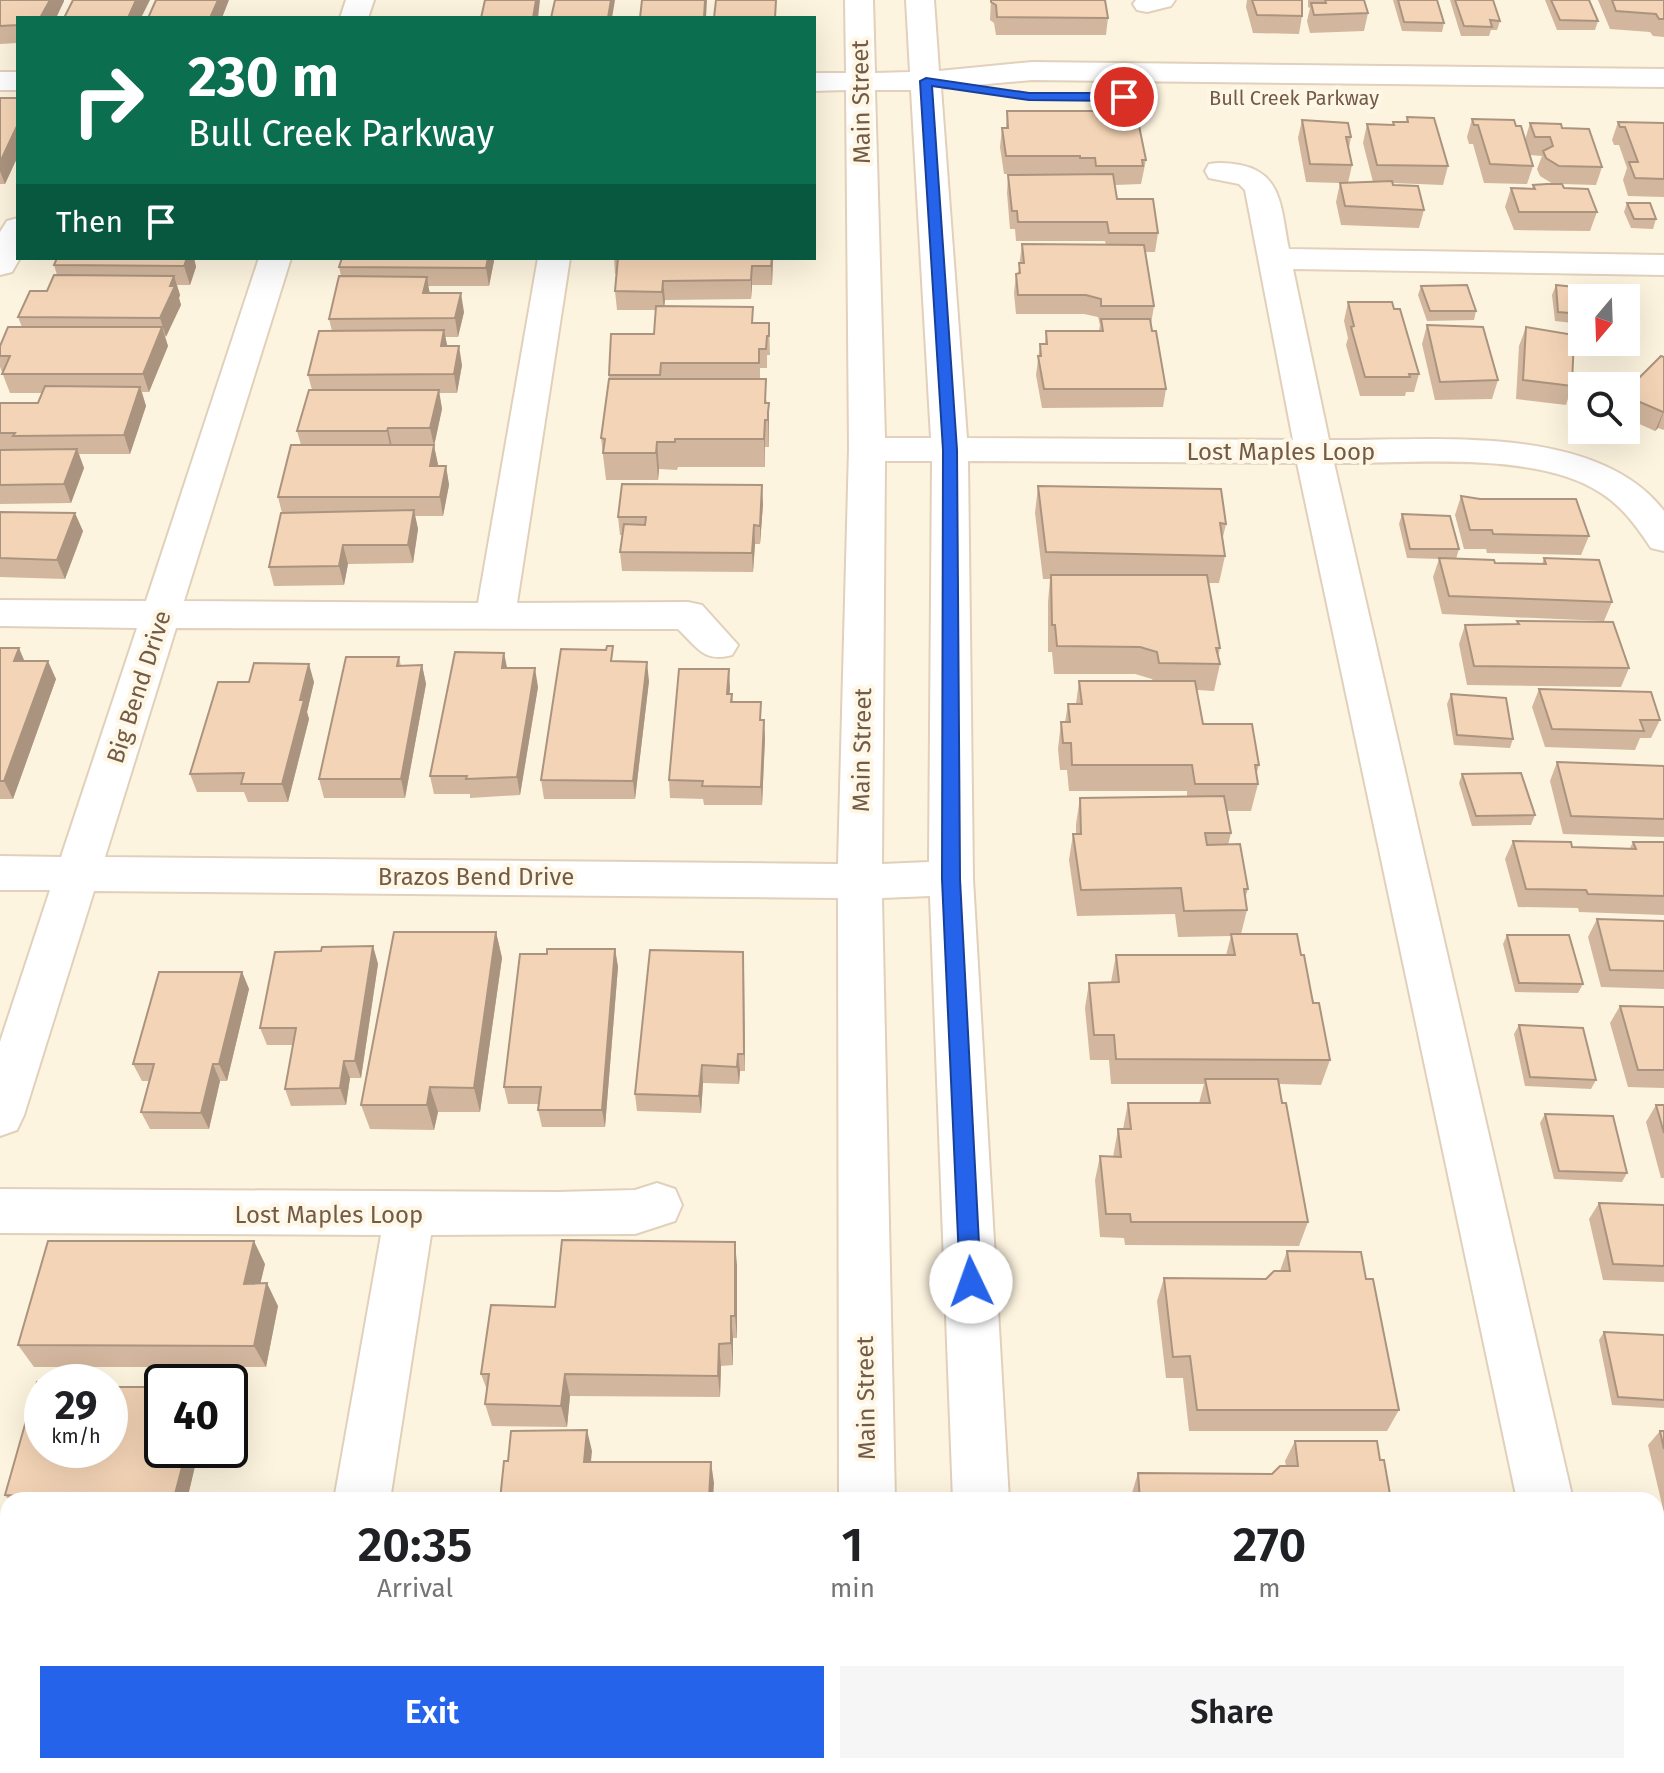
<!DOCTYPE html>
<style>
body{margin:0;font-family:"Fira Sans",sans-serif;background:#f6f6f6;color:#202124;height:100vh;display:flex;flex-direction:column;font-size:30px;white-space:nowrap}
*{box-sizing:border-box;margin:0}
p{font-size:26px;color:#757577}
.icon{flex:none;width:44px;height:44px;fill:none;stroke:currentColor;stroke-width:2;stroke-linecap:round;stroke-linejoin:round}
.map{position:relative;flex:1;overflow:hidden}
.side{position:absolute;left:0px;top:1492px;width:1664px;height:282px;display:flex;flex-direction:column;background:#fff;border-radius:24px 24px 0 0;box-shadow:0 8px 32px #0002}
.side>*{flex:none}
.guide{position:absolute;left:16px;top:16px;width:800px;height:244px;border-radius:0px;box-shadow:0 8px 32px #0002;background:#0b6e4f;color:#fff;overflow:hidden}
.needle{width:52px;rotate:199deg}
.controls{position:absolute;left:1568px;top:284px;display:grid;gap:16px}
.controls a{display:grid;place-items:center;width:72px;height:72px;border-radius:0px;background:#fff;box-shadow:0 8px 32px #0002;font-size:40px}
.speed{position:absolute;left:24px;top:1364px;display:flex;gap:16px;font-size:40px;font-weight:700;text-align:center}
.speed>*{display:grid;place-content:center;width:104px;height:104px;border-radius:50%;background:#fff;box-shadow:0 8px 32px #0002;line-height:1}
.speed small{font-size:20px;font-weight:400}
.speed .limit{border:4px solid #111;border-radius:12px;background:#fff;color:#111}
.pin{position:absolute;display:grid;place-items:center;width:68px;height:68px;color:#fff;margin:-34px;border:4px solid #fff;border-radius:50%;box-shadow:0 2px 8px #0007}
.me{position:absolute;width:88px;margin:-44px;rotate:357deg;stroke-linejoin:round;filter:drop-shadow(0 0 6px #0008)}
.turn{display:flex;align-items:center;gap:28px;height:168px;padding:0 40px;font-size:36px}
.turn .icon{width:104px;height:104px;stroke-width:2.5}
.turn b{display:block;font-size:56px;line-height:68px}
.then{display:flex;align-items:center;height:76px;padding:0 40px;background:#0003;gap:16px;font-size:30px}
.eta{display:flex;justify-content:space-evenly;align-items:center;height:136px;text-align:center}
.eta b{font-size:48px;font-weight:600;line-height:56px}
.cta{display:flex;gap:16px;margin-top:auto;padding:16px 40px}
.cta a{flex:1;height:92px;border-radius:0px;background:#2563eb;color:#fff;font-size:32px;font-weight:600;line-height:92px;text-align:center}
.cta a+a{background:#f6f6f6;color:#202124}
.map>svg:first-child{display:block}
</style>
<div class="map">
<svg width="1664" height="1773" viewBox="0 0 1664 1773">
<rect width="100%" height="100%" fill="#fdf4df"/>
<g fill="none" stroke-linecap="round" stroke-linejoin="round">
<defs>
<path id="minor" d="M346 0H374L368 18H340Z
M845 0H873L875 73 910 72 906 0H934L939 71 1032 62 1664 69V87L1032 80 941 88 967 438 1293 440 1245 190 1239 184 1209 178 1205 171 1209 164C1220 162 1229 163 1240 165 1284 173 1281 213 1289 249L1664 255V275L1293 269 1329 440C1430 441 1596 422 1664 511V551L1651 548C1637 527 1623 507 1601 493 1537 450 1410 464 1334 463L1573 1500H1517L1297 463 968 461 973 879 1009 1500H953L930 896 882 898 895 1500H839L838 898 94 891 24 1115 17 1130 0 1136V1042L50 890H0V856L61 857 137 628 0 626V600L146 601 259 258H291L184 601 478 603 538 258H570L517 603 688 602 702 605 738 645 732 655C704 663 697 647 678 629L176 628 105 857 838 864 849 449 846 90 814 91V73H846ZM875 90H911L931 438H885ZM885 461H932L929 862 882 864Z
M1136 0H1175L1171 6 1147 12 1137 10 1133 4Z
M0 72H18V90H0Z
M18 218 20 258 12 272 0 275V232L7 221Z
M657 1183 675 1189 682 1205 675 1221 635 1234 431 1235 390 1500H334L381 1235 0 1233V1189L557 1192 635 1190Z
M289 1766H349L347 1773H287Z
M841 1766H901V1773H841Z
M963 1766H1023V1773H963Z
M1574 1766H1634L1635 1773H1575Z"/>
</defs>
<use href="#minor" stroke="#e1d0bb" stroke-width="4"/>
<use href="#minor" fill="#fff" fill-rule="evenodd"/>
</g>
<path fill="#d2b69d" d="M0 0H64V1L56 18H18V43L0 44Z
M991 0 1108 18 1106 35H996L994 23 990 20Z
M1247 0H1302V16L1299 34 1253 33 1246 7Z
M1308 0H1364L1368 13 1364 31 1310 33 1307 21 1310 8 1308 7Z
M1393 0H1437L1444 23 1442 32 1402 31Z
M1450 0H1493L1500 21 1497 30H1491L1489 36H1461Z
M1545 0H1589L1598 21 1595 30H1557Z
M1598 0H1664V37L1653 36 1650 32 1610 29Z
M0 98H18V156L5 184H0Z
M1007 111 1146 160 1141 184 1115 185 1117 199 1158 233 1155 252H1146L1154 306 1151 324 1166 389 1163 407 1042 408 1036 375 1040 344H1045L1046 331H1099L1100 325 1098 317 1084 314H1016L1014 293 1016 274H1018L1022 244 1106 245 1105 241H1016L1015 229H1010L1007 193 1008 175 1059 174H1004L1000 147 1002 128H1006Z
M1407 117 1448 166 1443 185 1393 183 1424 210 1419 228 1341 225 1336 202 1340 183 1306 182 1298 138 1302 120 1351 137 1349 148 1352 165 1348 183 1373 182 1363 143 1367 124 1393 125V122H1406Z
M1472 119 1516 126 1525 140 1530 123 1562 128 1602 167 1596 185 1562 184 1564 188 1597 212 1590 231 1514 230 1505 207 1511 188 1532 189 1533 185 1553 184 1540 176 1537 169 1542 156 1530 155 1533 166 1527 184 1484 183 1473 144H1469L1467 137Z
M1618 122 1664 123V197L1628 196 1623 180 1627 168 1619 145H1614L1612 140Z
M1627 203 1656 219 1653 229 1631 228 1624 212Z
M57 258H194L196 267 190 285H177L180 295 179 298 181 305 165 337 168 346 149 392H142L146 406 130 454H79L84 468 71 503 0 504V403H38L42 393H10L0 367V346L22 327 18 317 47 291 57 275 54 265Z
M342 258H494V261L489 286H428L430 293 464 312 458 337H445L447 346 462 365 457 393H439L442 409 434 446 438 466H446L449 485 443 516H415L418 529 413 563 348 564 344 585 274 586 269 567 282 513 278 497 301 445 297 431 312 390 308 375 332 331 329 319 341 276 339 267Z
M614 258H773L772 285H752L751 299 665 300 664 306 753 323H769L770 355H767V368H760V379L767 403H769V447H765V467H678L677 470 659 469 658 480H606L601 438 609 375 654 334 656 310H617L615 291 616 274H615Z
M1556 285 1582 298V324L1555 321 1552 295Z
M1421 286 1476 311 1474 320 1427 321 1418 295Z
M1348 302 1419 374 1414 392H1406L1405 396H1360L1346 345 1348 338 1344 321Z
M1427 325 1498 380 1492 399 1435 400 1422 344Z
M1526 327 1572 386 1566 405 1516 399 1519 346Z
M1664 357V430L1658 428 1655 431 1626 418V391Z
M1038 486 1226 524 1222 541 1225 556 1219 583H1209L1220 648 1218 658 1220 664 1214 691 1197 690 1203 724 1259 765 1256 775 1258 784 1251 811H1227L1231 833 1228 845 1248 889 1245 898 1247 910 1241 934 1301 955 1330 1060 1321 1085 1279 1084 1308 1222 1299 1246 1125 1245 1124 1238 1100 1237 1095 1180 1100 1156 1113 1157 1118 1129H1123L1128 1103H1199L1204 1084H1111L1109 1060H1090L1085 1008 1089 983 1111 982 1116 955H1226L1231 936 1178 937 1175 914 1077 916 1069 860 1073 834H1076V824L1080 798 1187 797V791H1069L1067 770H1060L1058 749 1061 722H1065L1068 704H1076L1079 681H1153L1152 679 1135 674H1054L1052 652H1048V602L1050 579H1043L1035 513Z
M1461 496 1589 536 1581 555 1487 553 1486 549H1464L1455 515Z
M763 504 760 544H755L753 572 622 571 620 552 622 535H620L618 517Z
M0 512 83 531 65 579 0 577Z
M1402 514 1459 549 1456 559 1495 563 1542 564 1544 558 1612 602 1604 621 1442 614 1433 577 1439 559 1407 558 1399 524Z
M1517 621 1629 668 1621 687 1467 685 1459 644 1465 625H1516Z
M0 648 56 679 13 799H0Z
M399 657 401 666 422 665 426 684 405 798H324L319 779Z
M615 661 649 681 635 799H544L541 780Z
M507 668 538 687 520 795 470 798V794H434L430 776Z
M314 682 307 712 309 719 288 802H248L244 792H197L190 774Z
M730 688 729 694H732L733 702H761V720L765 738 762 805H704L703 799 670 798 669 780Z
M1539 689 1660 720 1651 738H1640L1635 750 1545 747 1532 707Z
M1451 694 1513 739 1510 748 1454 745 1447 704Z
M1557 762 1664 766V837L1563 834 1550 781Z
M1462 774 1535 815 1531 825 1472 826 1459 783Z
M1513 841 1572 847 1630 848 1633 842H1664V915L1579 912 1578 908 1518 907 1505 859Z
M1597 919 1664 921V989L1601 987 1588 937Z
M496 932 502 958 480 1112H438L434 1130 370 1129 361 1105Z
M1507 935 1583 984 1578 993 1515 992 1503 944Z
M373 946 378 964 361 1078H350L346 1105 291 1106 285 1089 293 1045H267L260 1028 321 951Z
M615 949 618 967 605 1127H542L538 1110 539 1104H508L504 1087 547 954Z
M743 952 745 1071H740L739 1084 703 1083 701 1113 637 1111 635 1094Z
M242 972 249 989 227 1081H220L209 1129H150L141 1112 149 1081H142L133 1064Z
M1620 1006 1664 1007V1088L1628 1087 1610 1023Z
M1519 1025 1596 1080 1591 1089 1525 1086 1514 1034Z
M1656 1105H1664V1178H1661L1646 1122Z
M1545 1114 1627 1173 1622 1182 1554 1179 1540 1123Z
M1599 1203 1664 1205V1282L1603 1280 1589 1219Z
M1287 1251 1366 1279 1399 1410 1387 1431H1189L1183 1378H1166L1157 1301 1164 1278 1266 1279 1280 1271Z
M265 1264 260 1284 278 1306 266 1367H34L18 1345Z
M737 1265V1338H733V1365L721 1366 720 1397 570 1396 567 1427 492 1426 485 1404 487 1390 481 1374 555 1307Z
M1604 1332 1664 1335V1408L1612 1405 1599 1340Z
M235 1381 243 1396 228 1466H195L187 1500H9L5 1495 42 1450 162 1387Z
M1660 1431H1664V1513L1648 1445Z
M1295 1441 1380 1460 1391 1500H1132V1493L1138 1473 1272 1474 1286 1466 1285 1461Z
M0 1531H8V1655H0Z
M8 1766H187L185 1773H0Z
M1168 1766H1449L1451 1773H1168Z"/>
<path fill="#ab947f" d="M50 0H64V1L56 18H40Z
M136 0H150L141 18H128Z
M218 0H229L222 18H210Z
M536 0H540L538 18H533Z
M611 0H615L612 18H608Z
M705 0H707L706 18H704Z
M18 124V156L5 184 0 171V162Z
M185 258H194L196 267 190 285 184 266Z
M488 258H494V261L489 286 486 268Z
M772 258H773L772 285 771 266Z
M752 266V285L751 299V280Z
M174 276 180 295 179 298 181 305 166 337 160 318Z
M427 277 430 296 423 293Z
M663 281 665 300 664 310 662 292Z
M461 293 464 312 458 337 455 318Z
M162 327 168 346 149 392 143 374Z
M444 330 448 349 441 346Z
M459 346 462 365 457 393 454 374Z
M140 387 146 406 130 454 124 435Z
M439 390 442 409 434 446 438 464 434 485 430 466 434 446 430 428Z
M769 403V447L768 420Z
M1664 411 1658 428 1655 431 1663 412Z
M765 420V467L764 439Z
M388 428 392 447 391 450 387 431Z
M657 442 659 469 658 480 656 453Z
M77 449 84 468 71 503 64 484Z
M446 466 449 485 443 516 440 497Z
M762 485 763 504 760 544V526Z
M414 510 418 529 413 563 408 545Z
M75 513 83 531 65 579 57 560Z
M754 525 755 544 753 572 752 553Z
M343 545 348 564 344 585 339 566Z
M19 648 27 667 14 661Z
M504 653 508 672 502 668Z
M48 661 56 679 13 799 4 781Z
M647 662 649 681 635 799 633 781Z
M309 664 314 682 307 712 309 719 288 802 282 784Z
M422 665 426 684 405 798 401 779Z
M535 668 538 687 520 795 517 777Z
M729 669 730 688 728 713 727 694Z
M764 720 765 738 762 805 761 787Z
M496 932 502 958 480 1112 474 1088Z
M373 946 378 964 361 1078 355 1061Z
M615 949 618 967 605 1127 602 1110Z
M743 952 744 970 745 1071 744 1054Z
M242 972 249 989 227 1081 219 1064Z
M738 1054 740 1071 739 1084 737 1067Z
M344 1061 350 1078 346 1105 340 1088Z
M213 1064 220 1081 209 1129 201 1113Z
M702 1065 703 1083 701 1113 699 1096Z
M430 1087 438 1112 434 1130 427 1105Z
M254 1241 265 1264 255 1306 244 1284Z
M735 1242 737 1265V1338L735 1316Z
M267 1283 278 1306 266 1367 254 1346Z
M731 1316 733 1338V1365L731 1343Z
M719 1344 721 1366 720 1397 718 1376Z
M565 1374 570 1396 567 1427 561 1406Z
M235 1381 243 1396 228 1466 219 1452 220 1450H230V1403Z
M587 1430 592 1451 589 1482 584 1462Z
M186 1452 195 1466 187 1500H179L175 1494Z
M711 1462 714 1483 713 1500H709Z
M142 1766H153L160 1773H140Z
M178 1766H187L185 1773Z"/>
<path fill="#f4d4b6" stroke="#ab947f" stroke-width="2" d="M0 0H50L40 18H18V25L0 26Z
M73 0H136L128 18H64Z
M156 0H218L210 18H148Z
M485 0H536L533 18H481Z
M555 0H611L608 18H551Z
M642 0H705L704 18H640Z
M716 0H776L775 18H714Z
M991 0H1105L1108 18 997 17 996 5 991 2Z
M1252 0H1302V16L1257 15Z
M1325 0H1364L1368 13 1314 15 1311 3H1326Z
M1398 0H1437L1444 23 1404 22Z
M1455 0H1493L1500 21 1490 20 1492 27 1464 26Z
M1551 0H1589L1598 21 1560 20Z
M1612 0H1664V19H1659L1656 14 1616 11Z
M0 98H18V124L0 162Z
M1007 111H1136L1146 160H1142L1143 166H1096L1095 158H1080V156H1006L1002 128H1008Z
M1407 117 1434 118 1448 166 1377 165 1367 124 1394 125 1393 122H1408Z
M1472 119 1514 120 1516 126H1521L1533 166 1490 164 1478 125H1474Z
M1302 120 1348 123 1351 137H1346L1352 165 1310 164Z
M1618 122 1664 123V179L1635 178 1629 162H1638L1625 127H1620Z
M1530 123 1561 124 1562 128 1589 129 1602 167 1559 166 1546 158 1543 151 1553 146 1550 137H1535Z
M1113 174 1117 199H1153L1158 233H1109L1107 222H1018L1017 211H1012L1008 175Z
M1392 181 1393 185 1418 186 1424 210 1345 206 1340 183Z
M1547 184H1562L1564 188 1588 189 1597 212H1519L1511 188 1535 189 1533 185Z
M1627 203H1650L1656 219H1634Z
M1022 244 1144 245 1154 306H1101V299L1086 295H1018L1016 274 1020 273 1019 263H1024Z
M57 258H187L184 266 54 265Z
M342 258H488L486 268 339 267Z
M618 258H772L771 266H752L751 280 663 281 662 292 615 291Z
M54 275 174 276 170 286H175L160 318 18 317 30 291H47Z
M339 276 427 277 423 293H461L455 318 329 319Z
M1467 285 1476 311H1430L1421 286Z
M1556 285 1603 290V298H1582V314L1558 312Z
M1348 302H1392L1394 309H1400L1419 374H1409L1410 377H1365L1351 327 1354 326Z
M656 306 753 307 752 323H769V336H767L766 349H759V363H661L660 375H609L611 334H654Z
M1101 319H1150L1152 331H1156L1166 389H1044L1038 356H1041L1040 344H1047L1046 331H1103Z
M1427 325 1483 327 1498 380 1440 382Z
M8 327H162L143 374H2L10 356H0V346Z
M1526 327 1574 335 1572 386 1523 380Z
M444 330 441 346H459L454 374 308 375 319 331Z
M1661 356 1664 357V411L1663 412 1626 396V391Z
M609 379H766L765 403H769L768 412V420H765L764 439H675V442H657L656 453H603L605 439 601 438Z
M45 386 140 387 124 435 13 436 15 433H0V403H38Z
M309 390H439L430 428H388L387 431H297Z
M291 445H434L430 466H446L440 497H278Z
M77 449 64 484 0 485V450Z
M622 484 762 485 760 526 754 525 752 553 620 552 624 524 645 525 646 517H618Z
M1038 486 1221 489 1226 524 1220 523 1225 556 1046 552Z
M1461 496 1480 499H1576L1589 536 1493 534 1492 530H1470Z
M414 510 408 545H343L339 566 269 567 281 513Z
M0 512 75 513 57 560 0 558Z
M1402 514 1450 516 1459 549H1410Z
M1439 558 1494 560 1495 563 1546 564 1544 558 1599 560 1612 602 1449 596Z
M1051 575H1207L1220 648H1216L1220 664 1159 663 1157 652 1140 647 1057 646 1055 625H1052Z
M1517 621 1613 622 1629 668 1474 666 1465 625 1519 624Z
M607 646H613L611 661 647 662 633 781 541 780 561 649 606 650Z
M0 648H19L14 661H48L4 781H0Z
M455 652 504 653 502 668H535L517 777 466 779 467 776H430Z
M346 657H399L397 666 422 665 401 779H319Z
M254 663 309 664 300 700H304L282 784H241L244 773 190 774 218 682H249Z
M679 669H729L727 694H732L731 702H761L760 720H764L761 787 702 786 703 781 669 780Z
M1079 681H1195L1203 724H1252L1259 765H1255L1258 784H1195L1192 765H1072L1071 743H1063L1061 722H1070L1068 704H1082Z
M1539 689 1651 692 1660 720H1640L1644 731 1552 729Z
M1451 694 1506 698 1513 739 1457 735Z
M1557 762 1664 766V819L1571 816Z
M1521 773 1535 815 1476 816 1462 774Z
M1224 796 1231 833H1205L1207 845 1240 844 1248 889H1244L1247 910 1184 911 1181 888 1081 890 1073 834H1081L1080 798Z
M1513 841 1571 842 1572 847 1636 849 1633 842H1664V896L1588 894 1586 890 1526 889Z
M1597 919 1664 921V971L1610 970Z
M394 932H496L474 1088 430 1087 427 1105H361Z
M1231 934H1297L1301 955H1304L1313 1003H1319L1330 1060 1116 1059 1114 1035H1094L1089 983 1119 982 1116 955H1235Z
M1507 935H1569L1583 984 1519 983Z
M373 946 355 1061H344L340 1088 285 1089 296 1028H260L275 952 321 951 322 947Z
M547 949H615L602 1110H538L541 1087H504L520 954H547Z
M650 950 743 952 744 1054H738L737 1067 702 1065 699 1096 635 1094Z
M159 972H242L219 1064H213L201 1113 141 1112 154 1064H133Z
M1620 1006 1664 1007V1070H1638Z
M1519 1025 1583 1028 1596 1080 1530 1077Z
M1205 1079H1278L1282 1103H1286L1308 1222H1131L1130 1214H1106L1100 1156 1121 1157 1118 1129H1131L1128 1103H1210Z
M1656 1105H1664V1133Z
M1545 1114 1613 1116 1627 1173 1559 1171Z
M1599 1203 1664 1205V1266L1613 1264Z
M562 1240 735 1242V1316H731V1343L719 1344 718 1376 565 1374 561 1406 485 1404 489 1374H481L491 1305 555 1307Z
M48 1241H254L244 1284 267 1283 254 1346 18 1345Z
M1287 1251 1361 1252 1366 1279H1373L1399 1410H1197L1190 1356 1173 1357 1164 1278 1266 1279 1274 1271H1290Z
M1604 1332 1664 1335V1400L1618 1397Z
M169 1381H235L230 1403V1382H169Z
M37 1382H42V1450H110V1387H162V1450H220L219 1452H186L175 1494 150 1495 148 1500H82L5 1495Z
M587 1430 584 1462H711L709 1498H716V1500H500L504 1461H508L511 1431Z
M1660 1431H1664V1449Z
M1295 1441H1377L1380 1460H1384L1391 1500H1140L1138 1473 1272 1474 1280 1466H1298Z
M0 1531H8V1643H0Z
M0 1674H8V1766H142L140 1773H0Z
M456 1766H712V1773H455Z
M1177 1766H1449L1451 1773H1178Z"/>
<path fill="#2563eb" stroke="#184099" stroke-width="2" d="M926 78 1029 93H1124L1130 97 1124 101 1029 100 932 86 957 450 960 879 981 1282 978 1289 971 1292 963 1289 960 1282 942 879 943 450 920 81Z"/>
<g text-anchor="middle" dominant-baseline="central" stroke-width="8" stroke-linejoin="round" paint-order="stroke">
<g font-size="20" fill="#745b46" stroke="#fff7e6">
<text x="1294" y="98">Bull Creek Parkway</text>
</g>
<g font-size="24" fill="#745b46" stroke="#fff7e6">
<text transform="translate(861 102) rotate(-91)">Main Street</text>
<text x="1281" y="452">Lost Maples Loop</text>
<text transform="translate(139 687) rotate(-72)">Big Bend Drive</text>
<text transform="translate(862 750) rotate(-89)">Main Street</text>
<text x="476" y="877">Brazos Bend Drive</text>
<text x="329" y="1215">Lost Maples Loop</text>
<text transform="translate(866 1398) rotate(-91)">Main Street</text>
</g>
</g>
</svg>
<div class="controls">
<a><svg class="needle" viewBox="-14 -14 28 28"><path d="M0-13l5 13h-10z" fill="#e53935"/><path d="M0 13l5-13h-10z" fill="#757577"/></svg></a>
<a><svg class="icon" aria-label="search" viewBox="0 0 24 24"><circle cx="10" cy="10" r="6"/><path d="M15 15l6 6"/></svg></a>
</div>
<div class="speed"><div>29<small>km/h</small></div><div class="limit">40</div></div>
<div class="pin" style="left:1124px;top:97px;background:#d93025"><svg class="icon" aria-label="arrive" viewBox="0 0 24 24"><path d="M6 21V4h12l-3 4 3 4H6"/></svg></div>
<svg class="me" style="left:971px;top:1282px" viewBox="-20 -20 40 40"><circle r="19" fill="#fff"/><path d="M0-13L10 11 0 6-10 11z" fill="#2563eb"/></svg>
<div class="guide">
<div class="turn"><svg class="icon" aria-label="right" viewBox="0 0 24 24"><path d="M7 20v-9h11M14 6l5 5-5 5"/></svg><div><b>230 m</b>Bull Creek Parkway</div></div>
<div class="then">Then<svg class="icon" aria-label="arrive" viewBox="0 0 24 24"><path d="M6 21V4h12l-3 4 3 4H6"/></svg></div>
</div>
<section class="side">
<div class="eta">
<div><b>20:35</b><p>Arrival</p></div>
<div><b>1</b><p>min</p></div>
<div><b>270</b><p>m</p></div>
</div>
<div class="cta"><a>Exit</a><a>Share</a></div>
</section>
</div>
